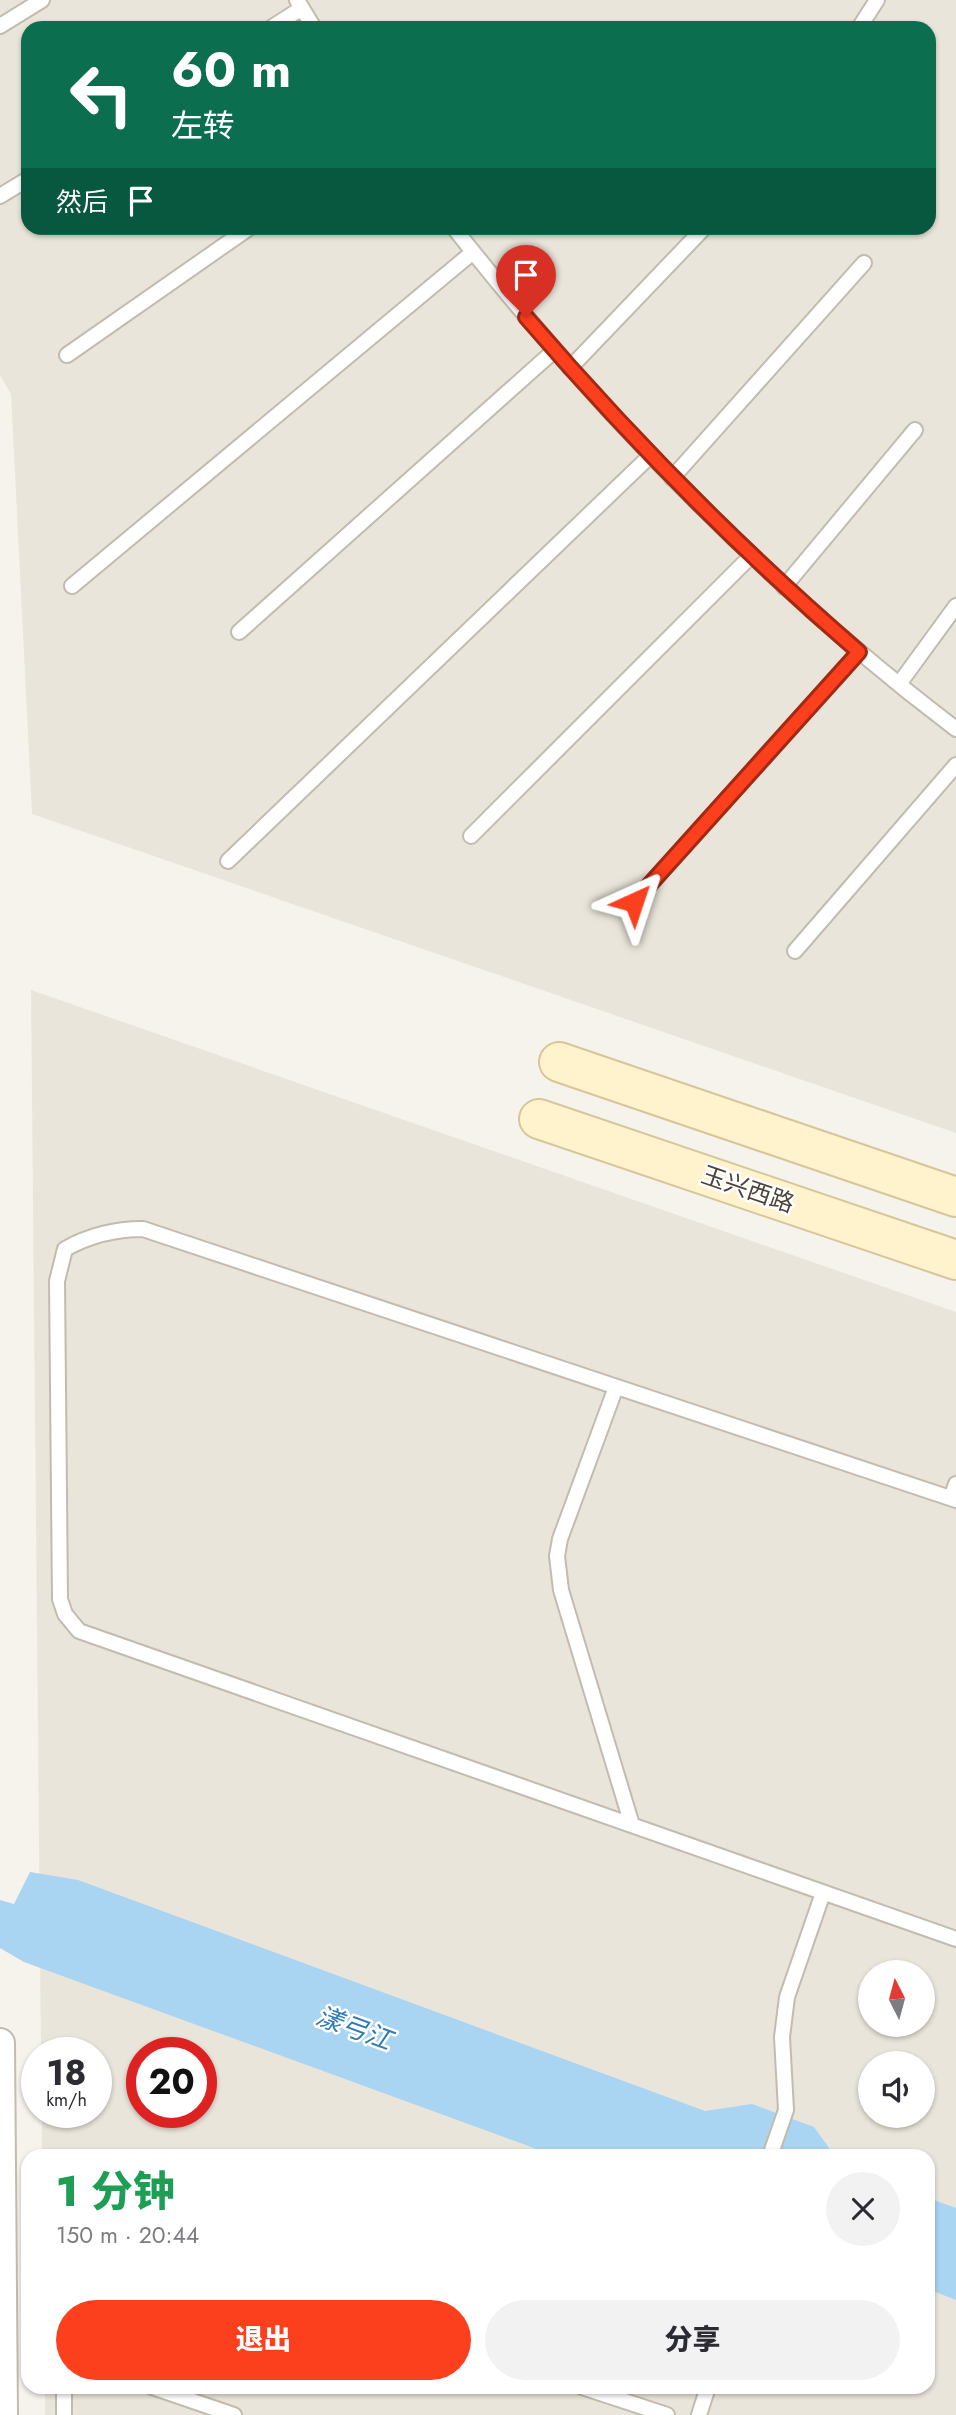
<!DOCTYPE html>
<html lang="zh">
<meta charset="utf-8">
<style>
body{margin:0;font-family:Jost,"Noto Sans SC",sans-serif;background:#f2f2f3;color:#2b2b33;height:100vh;display:flex;flex-direction:column;font-size:26px;white-space:nowrap}
*{box-sizing:border-box;margin:0}
p{font-size:23px;color:#7c7c81}
.icon{flex:none;width:38px;height:38px;fill:none;stroke:currentColor;stroke-width:2;stroke-linecap:round;stroke-linejoin:round}
.map{position:relative;flex:1;overflow:hidden}
.drawer{position:absolute;left:21px;top:2149px;width:914px;height:245px;display:flex;flex-direction:column;background:#fff;border-radius:21px;box-shadow:0 2px 5px #0004}
.drawer>*{flex:none}
.banner{position:absolute;left:21px;top:21px;width:915px;height:214px;border-radius:21px;box-shadow:0 2px 5px #0004;background:#0b6e4f;color:#fff;overflow:hidden}
.needle{width:46px;rotate:354deg}
.tools{position:absolute;left:858px;top:1960px;display:grid;gap:14px}
.tools a{display:grid;place-items:center;width:77px;height:77px;border-radius:50%;background:#fff;box-shadow:0 2px 5px #0004;font-size:35px}
.speed{position:absolute;left:21px;top:2037px;display:flex;gap:14px;font-size:35px;font-weight:700;text-align:center}
.speed>*{display:grid;place-content:center;width:91px;height:91px;border-radius:50%;background:#fff;box-shadow:0 2px 5px #0004;line-height:1}
.speed small{font-size:18px;font-weight:400}
.speed .limit{border:10px solid #d22;background:#fff;color:#111}
.pin{position:absolute;display:grid;place-items:center;width:60px;height:60px;color:#fff;margin:-72px -30px;border-radius:50% 50% 50% 0;rotate:-45deg;box-shadow:0 0 7px #0007}
.pin .icon{rotate:45deg}
.me{position:absolute;width:77px;margin:-38px;rotate:42deg;stroke-linejoin:round;filter:drop-shadow(0 0 5px #0008)}
.turn{display:flex;align-items:center;gap:24px;height:147px;padding:0 35px;font-size:32px}
.turn .icon{width:91px;height:91px;stroke-width:2.5}
.turn b{display:block;font-size:49px;line-height:60px}
.then{display:flex;align-items:center;height:66px;padding:0 35px;background:#0003;gap:14px;font-size:26px}
.round{display:grid;place-items:center;flex:none;width:74px;height:74px;border-radius:37px;background:#f2f2f3}
.overview{display:flex;align-items:center;justify-content:space-between;height:119px;padding:0 35px}
h1{font-size:42px;font-weight:800;line-height:52px;color:#1e9e55}
.primary-button{display:flex;gap:14px;margin-top:auto;padding:14px 35px}
.primary-button a{flex:1;height:80px;border-radius:42px;background:#fc3f1d;color:#fff;font-size:28px;font-weight:800;line-height:80px;text-align:center}
.primary-button a+a{background:#f2f2f3;color:#2b2b33}
.map>svg:first-child{display:block}
</style>
<div class="map">
<svg width="956" height="2415" viewBox="0 0 956 2415">
<rect width="100%" height="100%" fill="#f6f3ec"/>
<path fill="#eae5da" fill-rule="evenodd" d="M0 0H956V1133L32 814 11 394 0 375ZM28 28H929V228H28Z
M31 990 956 1312V2415H45V2387H928V2156H42V2112H96V2053H41ZM870 1972H922V2025H870ZM142 2053H201V2112H142ZM870 2063H922V2116H870Z"/>
<path fill="#a9d4f2" d="M30 1872 78 1880 705 2111 752 2104 814 2127 835 2156H556L24 1962 0 1948V1900L14 1904Z
M928 2198 956 2208V2300L928 2289Z"/>
<g fill="none" stroke-linecap="round" stroke-linejoin="round">
<defs>
<path id="lane" d="M297 0 314 28
M0 26 42 0
M271 28 302 8
M859 28 877 0
M0 196 28 179
M454 228C601 414 766 585 956 729
M67 355 249 228
M570 368 704 228
M672 478 864 263
M72 586 473 252
M784 587 915 430
M239 632 555 350
M899 684 956 606
M471 836 751 556
M228 861 650 456
M634 902 859 652
M795 951 956 765
M616 1387 560 1539 557 1556 561 1590 632 1825
M951 1498 956 1484
M956 1500 143 1229C114 1229 90 1235 65 1249L57 1281 60 1599 65 1614 79 1631 956 1939
M770 2156 786 2110 782 2037 787 1997 823 1893
M64 2387V2415
M152 2387 234 2415
M582 2387 667 2415
M699 2415 708 2387"/>
<path id="street" d="M0 2043 3 2415"/>
<path id="secondary" d="M559 1062 956 1197
M539 1119 956 1260"/>
</defs>
<use href="#lane" stroke="#c2bbae" stroke-width="18"/>
<use href="#street" stroke="#c2bbae" stroke-width="32"/>
<use href="#secondary" stroke="#d6c79b" stroke-width="42"/>
<use href="#lane" stroke="#fff" stroke-width="14"/>
<use href="#street" stroke="#fff" stroke-width="28"/>
<use href="#secondary" stroke="#fff3cd" stroke-width="38"/>
</g>
<g fill="none" stroke-linecap="round" stroke-linejoin="round">
<defs>
<path id="route" d="M526 317C631 439 737 547 859 652L634 902"/>
</defs>
<use href="#route" stroke="#a42913" stroke-width="18"/>
<use href="#route" stroke="#fc3f1d" stroke-width="12"/>
</g>
<g text-anchor="middle" dominant-baseline="central" stroke-width="5" stroke-linejoin="round" paint-order="stroke">
<g font-size="24" fill="#4b4439" stroke="#fff">
<text transform="translate(748 1189) rotate(19)">玉兴西路</text>
</g>
<g font-size="26" font-style="italic" fill="#2e7ab2" stroke="#fff">
<text transform="translate(354 2028) rotate(20)">漾弓江</text>
</g>
</g>
</svg>
<div class="tools">
<a><svg class="needle" viewBox="-14 -14 28 28"><path d="M0-13l5 13h-10z" fill="#e53935"/><path d="M0 13l5-13h-10z" fill="#7c7c81"/></svg></a>
<a><svg class="icon" aria-label="sound" viewBox="0 0 24 24"><path d="M4 9h4l5-4v14l-5-4H4zM17 9q2 3 0 6"/></svg></a>
</div>
<div class="speed"><div>18<small>km/h</small></div><div class="limit">20</div></div>
<div class="pin" style="left:526px;top:317px;background:#d93025"><svg class="icon" aria-label="arrive" viewBox="0 0 24 24"><path d="M6 21V4h12l-3 4 3 4H6"/></svg></div>
<svg class="me" style="left:634px;top:902px" viewBox="-20 -20 40 40"><path d="M0-17L14 15 0 8-14 15z" fill="#fc3f1d" stroke="#fff" stroke-width="4"/></svg>
<div class="banner">
<div class="turn"><svg class="icon" aria-label="left" viewBox="0 0 24 24"><path d="M17 20v-9H6M10 6l-5 5 5 5"/></svg><div><b>60 m</b>左转</div></div>
<div class="then">然后<svg class="icon" aria-label="arrive" viewBox="0 0 24 24"><path d="M6 21V4h12l-3 4 3 4H6"/></svg></div>
</div>
<section class="drawer">
<div class="overview"><div><h1>1 分钟</h1><p>150 m · 20:44</p></div><a class="round"><svg class="icon" aria-label="close" viewBox="0 0 24 24"><path d="M6 6l12 12M18 6L6 18"/></svg></a></div>
<div class="primary-button"><a>退出</a><a>分享</a></div>
</section>
</div>
